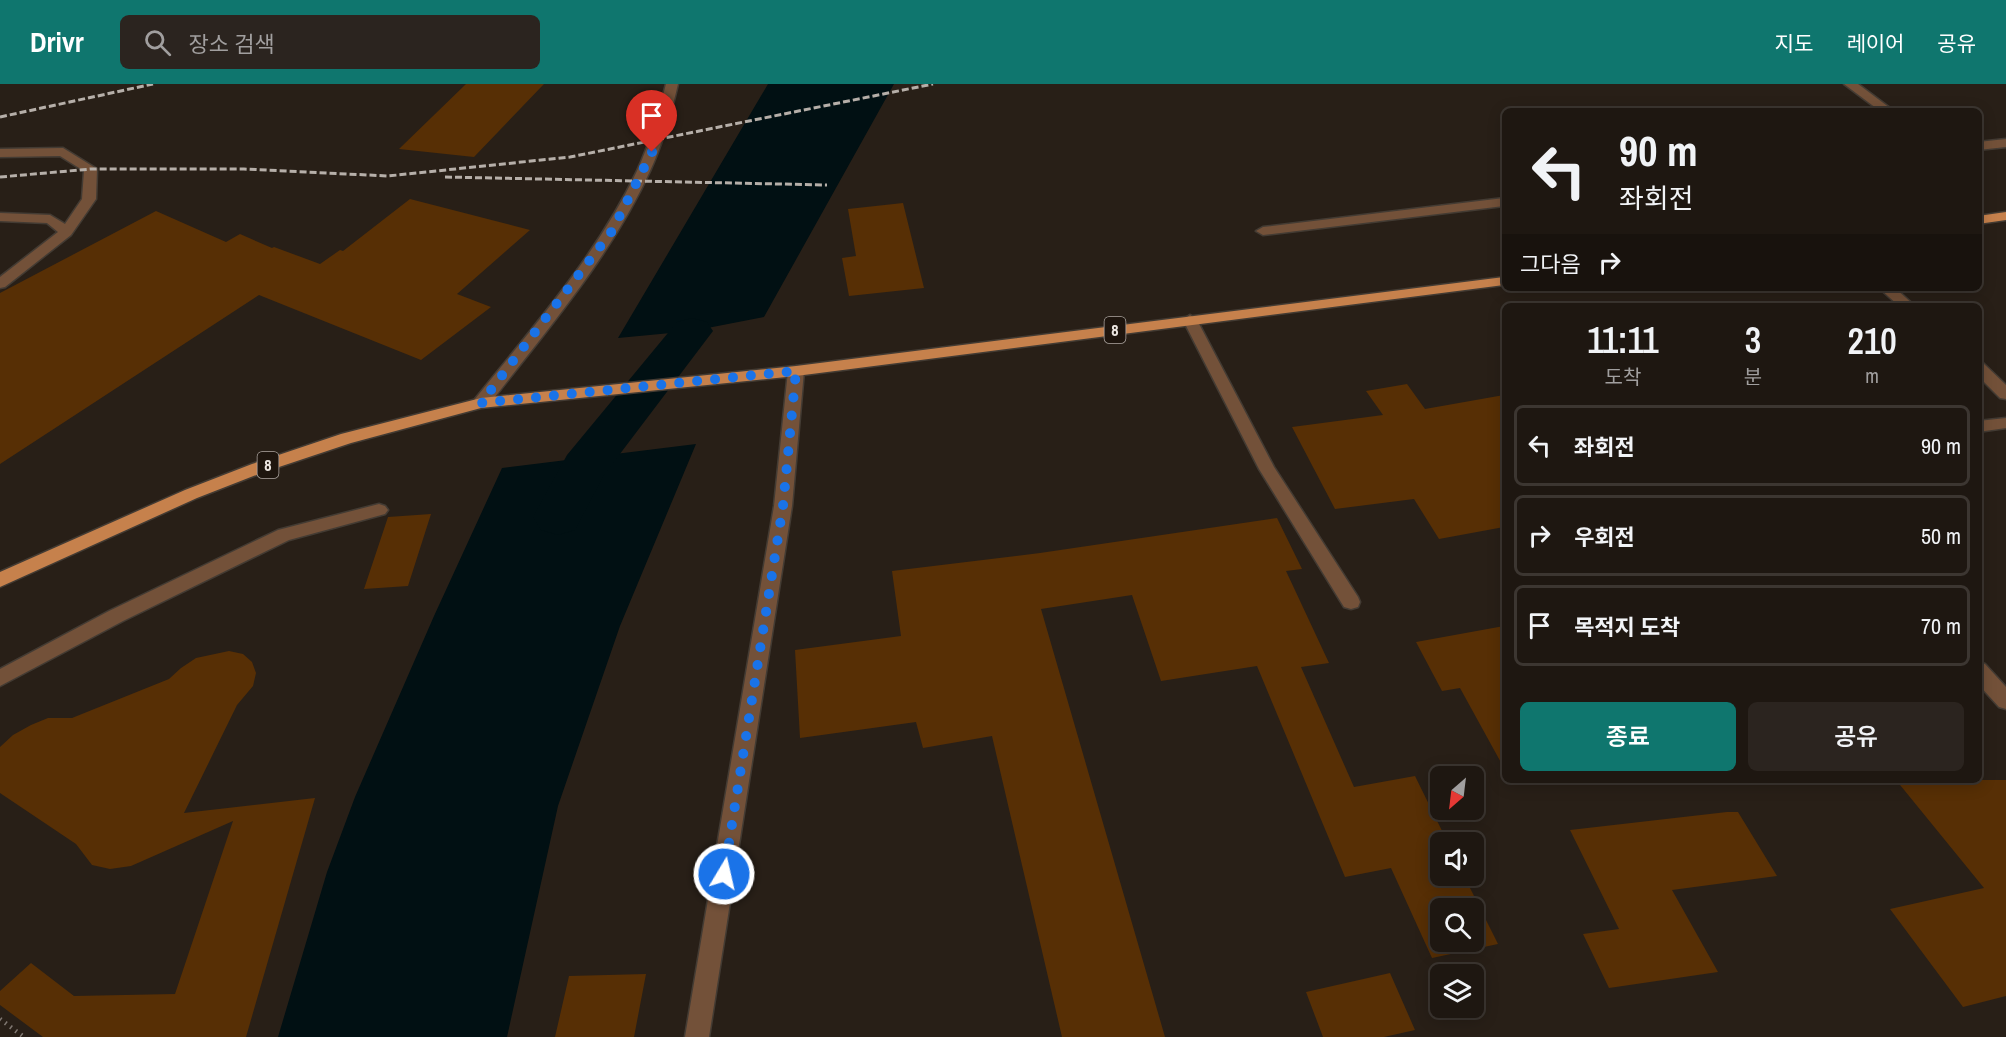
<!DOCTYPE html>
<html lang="ko">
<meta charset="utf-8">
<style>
body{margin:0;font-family:"Archivo Narrow","Noto Sans KR",sans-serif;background:#2b241f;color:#f1f3f6;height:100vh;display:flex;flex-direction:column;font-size:22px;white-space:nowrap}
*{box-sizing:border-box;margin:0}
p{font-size:20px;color:#a19f9f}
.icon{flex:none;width:33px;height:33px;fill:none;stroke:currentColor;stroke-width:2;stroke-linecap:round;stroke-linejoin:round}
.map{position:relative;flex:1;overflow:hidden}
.side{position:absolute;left:1502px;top:219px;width:480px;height:480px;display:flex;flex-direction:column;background:#1e1711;border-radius:9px;box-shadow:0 3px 15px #0003,0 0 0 2px #3c3631}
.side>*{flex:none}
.guide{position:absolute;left:1502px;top:24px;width:480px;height:183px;border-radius:9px;box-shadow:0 3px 15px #0003,0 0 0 2px #3c3631;background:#1e1711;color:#f1f3f6;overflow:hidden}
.needle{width:39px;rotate:208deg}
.controls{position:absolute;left:1430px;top:682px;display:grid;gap:12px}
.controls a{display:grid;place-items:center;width:54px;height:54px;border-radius:9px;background:#1e1711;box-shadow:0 3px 15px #0003,0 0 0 2px #3c3631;font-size:30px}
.pin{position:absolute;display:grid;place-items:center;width:51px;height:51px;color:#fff;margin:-62px -26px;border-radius:50% 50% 50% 0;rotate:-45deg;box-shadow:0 0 6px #0007}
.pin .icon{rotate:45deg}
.me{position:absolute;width:66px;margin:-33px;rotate:9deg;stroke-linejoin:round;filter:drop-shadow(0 0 4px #0008)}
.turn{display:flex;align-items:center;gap:21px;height:126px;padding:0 18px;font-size:27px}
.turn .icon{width:78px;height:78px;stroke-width:2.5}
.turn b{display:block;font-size:42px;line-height:51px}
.then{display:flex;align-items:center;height:57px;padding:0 18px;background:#0003;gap:12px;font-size:22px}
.eta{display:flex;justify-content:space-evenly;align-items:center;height:102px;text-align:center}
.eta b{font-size:36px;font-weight:600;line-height:42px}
.action{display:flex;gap:12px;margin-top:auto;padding:12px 18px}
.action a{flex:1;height:69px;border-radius:9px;background:#0f766e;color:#fff;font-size:24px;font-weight:600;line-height:69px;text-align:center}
.action a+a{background:#2b241f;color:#f1f3f6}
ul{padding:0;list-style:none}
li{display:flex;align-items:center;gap:18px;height:81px;margin:0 12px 9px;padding:0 6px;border:3px solid #3c3631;border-radius:9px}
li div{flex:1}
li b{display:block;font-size:22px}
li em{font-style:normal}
header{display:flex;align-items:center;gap:36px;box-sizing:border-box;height:84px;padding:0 30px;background:#0f766e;color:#fff}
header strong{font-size:28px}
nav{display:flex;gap:33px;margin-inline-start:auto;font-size:21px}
.search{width:420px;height:54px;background:#2b241f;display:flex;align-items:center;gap:15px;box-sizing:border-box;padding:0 21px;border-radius:9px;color:#a19f9f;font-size:22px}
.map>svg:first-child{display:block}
</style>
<header>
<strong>Drivr</strong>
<div class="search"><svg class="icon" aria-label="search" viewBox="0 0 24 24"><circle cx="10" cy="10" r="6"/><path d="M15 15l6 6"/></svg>장소 검색</div>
<nav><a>지도</a><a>레이어</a><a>공유</a></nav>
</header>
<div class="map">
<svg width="2006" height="953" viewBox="0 0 2006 953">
<rect width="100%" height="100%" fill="#281f17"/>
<path fill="#011013" d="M768 0H894L764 233 692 247 618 254Z
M696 360 620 542 558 722 507 953H278L327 788 355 713 434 532 502 384Z"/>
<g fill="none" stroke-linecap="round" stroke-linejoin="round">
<path fill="#011013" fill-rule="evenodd" d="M692 234 707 238 713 247 604 391 575 446 558 451 541 446 533 433 567 371 677 238Z"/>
</g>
<path fill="#572f05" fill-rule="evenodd" d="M466 0H544L474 73 399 65Z
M410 115 530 146 457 210 491 223 421 276 259 211 0 380V209L156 127 226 158 240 150 272 164 274 163 320 180 340 166 343 167Z
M903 119 924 204 849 212 842 174 856 172 848 125Z
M1407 300 1425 325 1504 311V443L1439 455 1414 415 1335 425 1292 343 1383 331 1366 307Z
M431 430 408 502 364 505 388 433Z
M1277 434 1302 485 1286 487 1329 579 1301 583 1354 703 1415 692 1448 759H1440V792H1464L1498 860 1432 874 1391 784 1345 793 1257 582 1161 597 1132 511 1041 525 1165 953H1062L992 652 923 664 916 638 800 654 795 566 901 552 892 487 1040 469ZM1440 825H1473V858H1440Z
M1504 542V684L1460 604 1442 607 1416 558Z
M229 567 243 570 252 578 256 589 253 602 237 621 184 729 315 714 246 953H43L0 921V907L31 879 74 912 175 910 233 737 131 782 110 785 92 781 76 760 0 709V663L13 651 31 641 48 634H72L169 595 181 584 196 574Z
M1896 696H2006V912L1963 923 1890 825 1984 804Z
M1727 728H1738L1777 792 1672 806 1718 888 1609 904 1583 850 1619 845 1570 746Z
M1390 889 1415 946 1384 953H1323L1306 908Z
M646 890 634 953H555L569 892Z"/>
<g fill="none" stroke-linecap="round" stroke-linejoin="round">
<defs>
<path id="minor" d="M666 0H678C671 30 663 59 650 87 610 174 545 248 487 323H475L473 319 475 315C533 243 597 171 637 87 650 59 658 30 666 0Z
M1844 0H1858L1894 27H1880Z
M2006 55V63L1978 66V58Z
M63 64 97 85 96 115 71 151 5 203 0 204V193L58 148 47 139 0 137V129L50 131 65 140 82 115 84 87 60 72 0 73V65Z
M1504 114V122L1263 151 1256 147 1263 143Z
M1879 204H1895L1915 222H1899Z
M1190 231 1197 236 1274 383 1358 513 1360 518 1358 523 1351 525 1344 523 1259 385 1183 236Z
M1978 278 1983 279 2006 301V315L2000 314 1978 292Z
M796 282 804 287 792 422 709 953H685L774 422 788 287Z
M2006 334V344L1978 348V337Z
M379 420 385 422 388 426 385 430 289 456 123 537 0 602V585L109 527 278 446Z
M1978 578 1985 580 2006 603V625L1999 623 1978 600Z"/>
<path id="major" d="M2006 128V136L1978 140V132Z
M1504 193V201L796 292 481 324 351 359 264 388 197 414 0 503V488L185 406 252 380 341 350 481 314 796 282Z"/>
</defs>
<use href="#minor" stroke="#433b33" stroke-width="3"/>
<use href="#major" stroke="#433b33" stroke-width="3"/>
<path stroke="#807872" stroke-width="4.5" stroke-dasharray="1.5 5" stroke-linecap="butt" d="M0 935 24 953"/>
<use href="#minor" fill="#735139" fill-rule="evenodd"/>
<use href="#major" fill="#c6814c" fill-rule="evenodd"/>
<path stroke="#b6afa9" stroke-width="3" stroke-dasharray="7 3" stroke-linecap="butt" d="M0 33 153 0
M0 93 91 85H244L388 92 570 73 933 0
M445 93 827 101"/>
</g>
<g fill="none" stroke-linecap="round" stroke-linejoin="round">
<path stroke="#1a73e8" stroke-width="10" stroke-dasharray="0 18" d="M652 68 612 147 481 319 796 287 783 422 724 790"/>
</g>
<g text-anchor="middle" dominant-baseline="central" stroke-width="5" stroke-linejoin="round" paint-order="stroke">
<g fill="#1e150e" stroke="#aea7a2" stroke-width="1.5">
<rect x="1104.5" y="233" width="21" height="26" rx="4.5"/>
<rect x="257.5" y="368" width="21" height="26" rx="4.5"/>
</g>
<g font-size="16" font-weight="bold" fill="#ece6e1">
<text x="1115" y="246">8</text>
<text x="268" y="381">8</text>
</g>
</g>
</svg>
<div class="controls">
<a><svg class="needle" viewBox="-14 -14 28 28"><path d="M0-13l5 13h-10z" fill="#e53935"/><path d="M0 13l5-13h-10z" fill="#a19f9f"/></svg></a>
<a><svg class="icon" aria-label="sound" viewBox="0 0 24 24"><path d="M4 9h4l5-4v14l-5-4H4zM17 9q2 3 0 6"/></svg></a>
<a><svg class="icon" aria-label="search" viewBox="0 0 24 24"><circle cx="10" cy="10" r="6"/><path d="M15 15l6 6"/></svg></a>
<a><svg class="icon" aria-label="layers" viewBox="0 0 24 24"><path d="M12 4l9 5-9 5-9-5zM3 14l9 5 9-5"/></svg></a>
</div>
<div class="pin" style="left:652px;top:68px;background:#d93025"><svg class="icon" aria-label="arrive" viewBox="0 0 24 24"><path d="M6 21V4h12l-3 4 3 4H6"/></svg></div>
<svg class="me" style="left:724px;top:790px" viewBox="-20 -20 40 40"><circle r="17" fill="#1a73e8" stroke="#fff" stroke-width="3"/><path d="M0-11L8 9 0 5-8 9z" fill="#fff"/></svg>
<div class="guide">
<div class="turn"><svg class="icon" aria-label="left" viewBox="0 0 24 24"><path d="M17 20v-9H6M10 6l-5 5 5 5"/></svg><div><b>90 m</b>좌회전</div></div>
<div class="then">그다음<svg class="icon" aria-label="right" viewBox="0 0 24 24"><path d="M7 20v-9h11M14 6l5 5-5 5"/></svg></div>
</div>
<section class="side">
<div class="eta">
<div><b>11:11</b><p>도착</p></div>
<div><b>3</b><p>분</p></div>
<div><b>210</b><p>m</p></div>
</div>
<ul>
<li><svg class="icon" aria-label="left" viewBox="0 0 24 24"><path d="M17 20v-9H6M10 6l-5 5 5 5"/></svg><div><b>좌회전</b></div><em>90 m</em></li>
<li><svg class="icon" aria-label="right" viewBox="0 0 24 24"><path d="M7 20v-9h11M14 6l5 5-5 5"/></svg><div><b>우회전</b></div><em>50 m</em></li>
<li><svg class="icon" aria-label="arrive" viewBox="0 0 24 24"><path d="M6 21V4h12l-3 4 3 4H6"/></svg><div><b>목적지 도착</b></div><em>70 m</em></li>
</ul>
<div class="action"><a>종료</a><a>공유</a></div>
</section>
</div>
